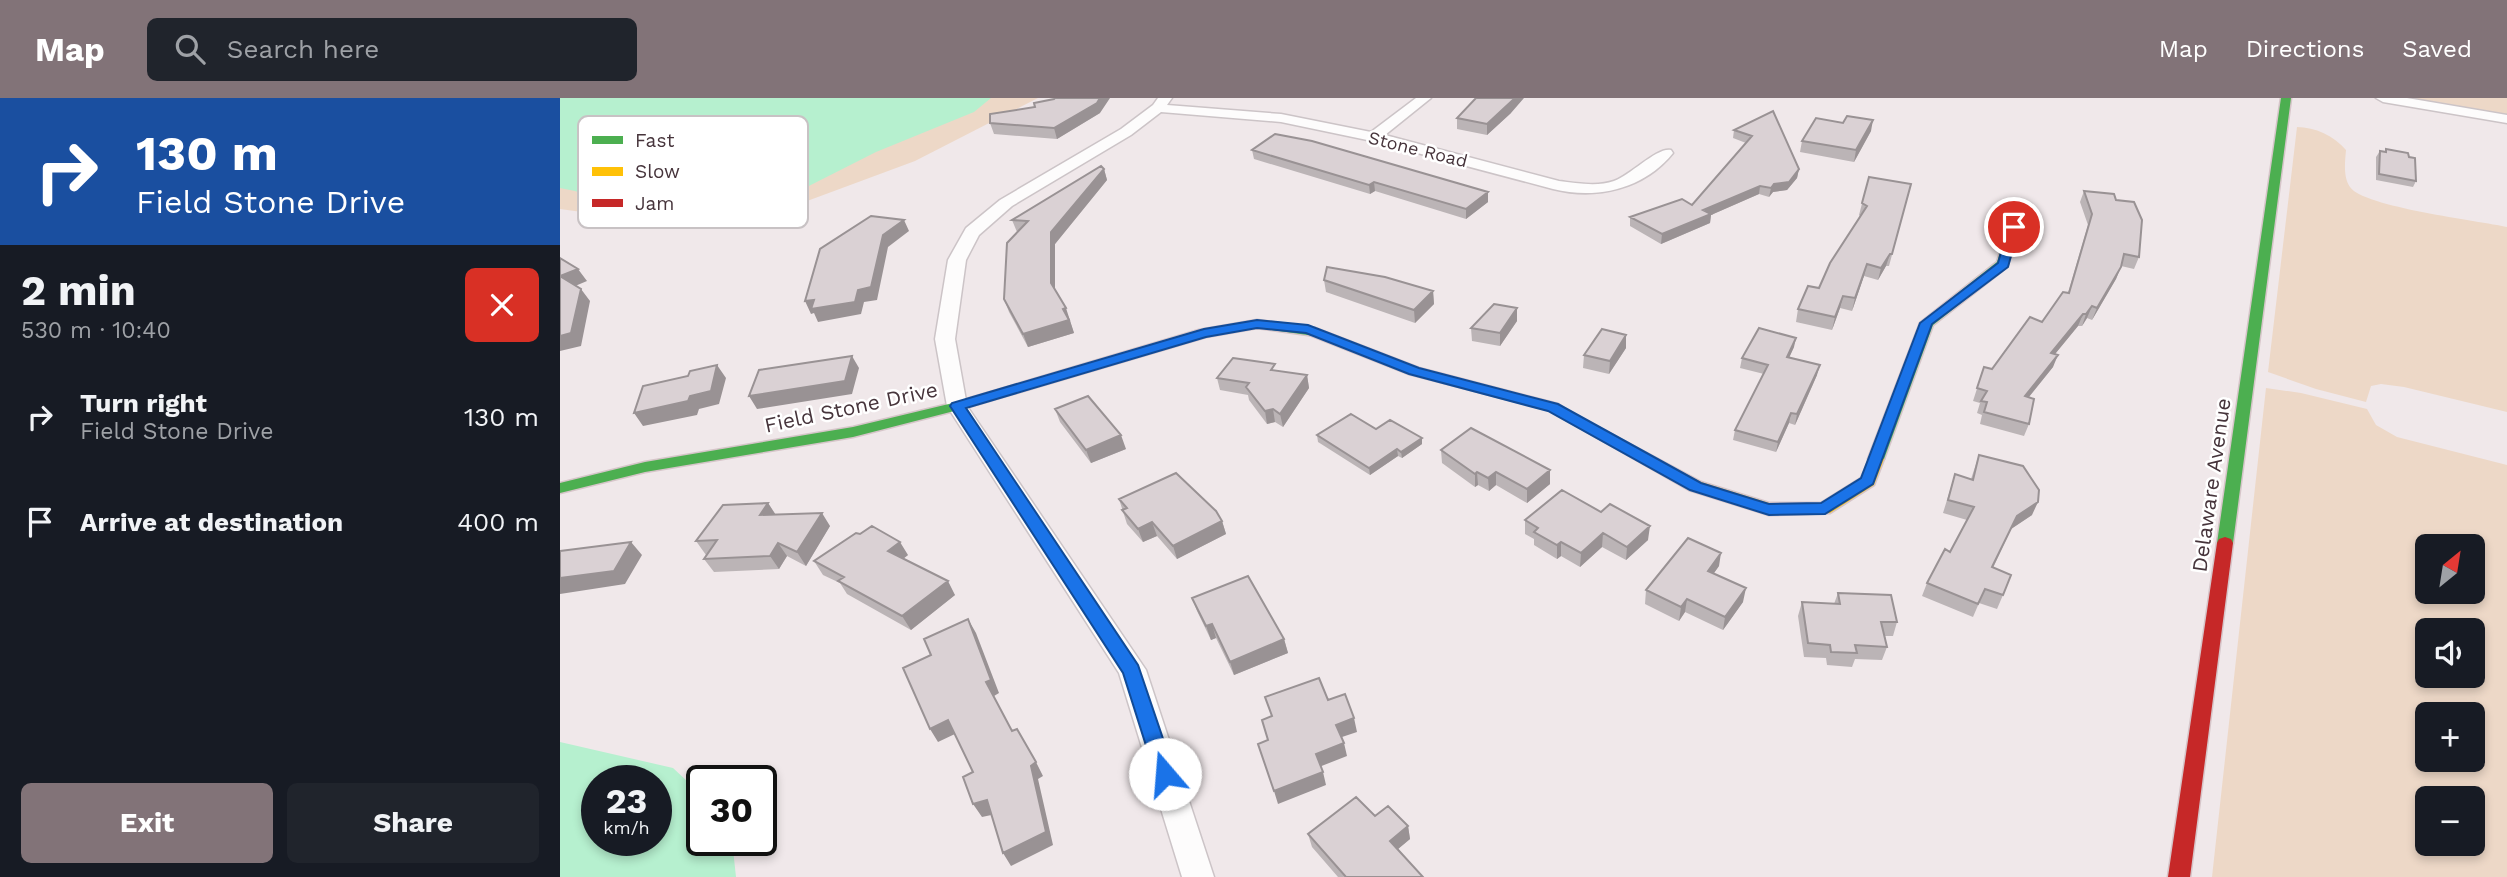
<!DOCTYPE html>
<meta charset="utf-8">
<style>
body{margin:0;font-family:"Work Sans",sans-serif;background:#20242c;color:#f1f3f6;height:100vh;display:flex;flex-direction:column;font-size:26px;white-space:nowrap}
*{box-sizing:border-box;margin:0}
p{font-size:23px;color:#9ea1a6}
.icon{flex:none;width:38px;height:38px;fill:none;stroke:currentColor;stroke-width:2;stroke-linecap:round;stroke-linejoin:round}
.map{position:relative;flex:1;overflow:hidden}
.panel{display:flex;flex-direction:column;background:#171b24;width:560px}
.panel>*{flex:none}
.guide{background:#1a4fa0;color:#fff;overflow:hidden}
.needle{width:46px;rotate:30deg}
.buttons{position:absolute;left:1855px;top:436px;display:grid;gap:14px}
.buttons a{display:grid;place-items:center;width:70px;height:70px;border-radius:10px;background:#171b24;box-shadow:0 4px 10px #0003;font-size:35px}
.speed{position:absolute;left:21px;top:667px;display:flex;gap:14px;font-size:35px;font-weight:700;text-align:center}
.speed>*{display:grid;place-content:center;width:91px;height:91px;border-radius:50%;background:#171b24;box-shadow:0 4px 10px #0003;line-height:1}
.speed small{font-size:18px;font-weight:400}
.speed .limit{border:4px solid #111;border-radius:10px;background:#fff;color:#111}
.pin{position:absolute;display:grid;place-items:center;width:60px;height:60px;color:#fff;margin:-30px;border:4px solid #fff;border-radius:50%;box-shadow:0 2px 7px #0007}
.me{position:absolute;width:77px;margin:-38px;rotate:342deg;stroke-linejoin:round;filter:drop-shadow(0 0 5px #0008)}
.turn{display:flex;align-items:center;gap:24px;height:147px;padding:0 21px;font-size:32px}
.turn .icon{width:91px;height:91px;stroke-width:2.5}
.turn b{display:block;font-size:49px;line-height:60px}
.round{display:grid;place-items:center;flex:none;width:74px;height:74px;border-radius:10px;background:#20242c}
.headline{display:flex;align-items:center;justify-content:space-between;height:119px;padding:0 21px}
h1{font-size:42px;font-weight:700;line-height:52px}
.cta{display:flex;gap:14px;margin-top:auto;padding:14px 21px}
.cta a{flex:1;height:80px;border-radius:10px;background:#827378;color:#fff;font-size:28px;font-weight:700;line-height:80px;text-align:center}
.cta a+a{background:#20242c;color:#f1f3f6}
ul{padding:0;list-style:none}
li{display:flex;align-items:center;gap:21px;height:105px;padding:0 21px}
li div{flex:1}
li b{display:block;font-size:26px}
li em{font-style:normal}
header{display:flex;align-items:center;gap:42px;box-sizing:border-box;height:98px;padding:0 35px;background:#827378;color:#fff}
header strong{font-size:33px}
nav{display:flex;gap:38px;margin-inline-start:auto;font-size:24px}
.search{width:490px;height:63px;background:#20242c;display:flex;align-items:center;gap:18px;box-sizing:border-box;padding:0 24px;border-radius:10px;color:#9ea1a6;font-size:26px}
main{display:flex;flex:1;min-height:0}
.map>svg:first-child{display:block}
</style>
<header>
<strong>Map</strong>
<div class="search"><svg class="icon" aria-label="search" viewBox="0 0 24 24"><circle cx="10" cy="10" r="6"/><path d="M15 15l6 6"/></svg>Search here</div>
<nav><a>Map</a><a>Directions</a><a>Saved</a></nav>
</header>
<main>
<section class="panel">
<div class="guide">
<div class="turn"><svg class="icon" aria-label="right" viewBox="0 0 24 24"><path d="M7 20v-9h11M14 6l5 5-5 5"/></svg><div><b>130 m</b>Field Stone Drive</div></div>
</div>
<div class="headline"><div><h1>2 min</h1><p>530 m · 10:40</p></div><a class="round" style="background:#d93025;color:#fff"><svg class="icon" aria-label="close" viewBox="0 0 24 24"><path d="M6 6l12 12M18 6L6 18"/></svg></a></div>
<ul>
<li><svg class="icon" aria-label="right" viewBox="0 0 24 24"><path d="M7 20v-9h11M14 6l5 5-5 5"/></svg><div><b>Turn right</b><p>Field Stone Drive</p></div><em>130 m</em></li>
<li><svg class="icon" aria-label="arrive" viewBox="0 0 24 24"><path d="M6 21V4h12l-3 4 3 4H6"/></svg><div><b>Arrive at destination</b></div><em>400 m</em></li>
</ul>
<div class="cta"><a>Exit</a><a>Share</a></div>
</section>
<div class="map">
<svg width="1947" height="779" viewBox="0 0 1947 779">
<rect width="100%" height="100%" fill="#f0e8ea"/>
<path fill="#edd8c7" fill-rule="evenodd" d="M0 0H478L355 63 180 128 73 121 0 111Z
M1842 0H1947V18Z
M1737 29C1755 29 1774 38 1786 52 1785 64 1783 79 1790 89 1803 109 1920 123 1947 129V314L1844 289 1821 286 1811 288 1806 304 1756 291 1708 274Z
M1706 290 1741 295 1807 311 1816 327 1837 339 1947 367V779H1652ZM1913 448V494H1867V448ZM1913 532V578H1867V532ZM1913 616V662H1867V616ZM1913 700V746H1867V700Z"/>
<path fill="#b6f0cf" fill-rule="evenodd" d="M0 0H431L414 14 316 54 235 95 112 119 62 110 15 93 0 90Z
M0 644 113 670 142 697V742H172L176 779H0ZM37 682H96V742H37Z"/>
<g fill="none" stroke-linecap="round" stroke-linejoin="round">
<defs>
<path id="street" d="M598 0H612L607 7 721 16 811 34 856 0H871L825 37 999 83C1016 85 1037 89 1054 83 1071 77 1097 49 1111 52L1113 55C1084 91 1037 102 993 91L812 43 721 24 601 14 571 37 452 108 419 137 406 162 395 241 407 308 586 572 654 779H622L559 575 387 308 375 241 388 162 406 130 440 102 561 31 593 7Z
M1816 0H1847L1947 17V25L1823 4Z"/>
<path id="fast" d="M1721 0H1731L1673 445 1671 449H1659L1657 445Z
M1455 108 1465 110 1447 169 1373 227 1324 361 1316 366 1311 365 1308 361 1360 225 1437 164Z
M697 222 755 230 762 234 755 238 697 230 646 239 402 311 293 339 85 374 0 395V385L85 364 293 329 393 305 639 232Z"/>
<path id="slow" d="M1006 312 1141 384 1209 405H1261L1301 380 1311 357 1316 356 1324 361 1314 387 1270 415 1209 417 1129 392 1001 319 999 316Z"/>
<path id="jam" d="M755 230 859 270 998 306 1013 316 1006 320 988 312 849 276 750 237 748 234Z
M1665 439 1671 441 1673 445 1630 779H1608L1657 445 1659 441Z"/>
</defs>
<use href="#street" stroke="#ccc4c7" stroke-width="3"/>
<use href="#fast" stroke="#d6c5c9" stroke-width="3"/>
<use href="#slow" stroke="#d6c5c9" stroke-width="3"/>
<use href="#jam" stroke="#d6c5c9" stroke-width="3"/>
<use href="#street" fill="#fdfcfc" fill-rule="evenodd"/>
<use href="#fast" fill="#4caf50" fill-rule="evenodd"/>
<use href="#slow" fill="#ffc107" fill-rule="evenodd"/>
<use href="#jam" fill="#c62828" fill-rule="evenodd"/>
</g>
<path fill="#bbb4b6" d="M1213 13 1239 71 1237 80 1227 92 1213 94 1209 99 1199 96 1151 117 1150 125 1101 146 1070 128V119L1132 107 1186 45 1173 40 1174 32Z
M540 15 497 41 434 36 430 25Z
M951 15 927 37 897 31V20Z
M1311 33 1294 64 1240 54 1242 43Z
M1826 51 1856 83 1853 89 1816 82V59L1820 53 1825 54Z
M692 52 928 94V104L906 121 815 93 810 96 694 61Z
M544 71 547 82 495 146V192L510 223 514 235 468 249 449 214 444 201 457 134 452 122Z
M1309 79 1351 86 1329 168H1326L1318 182 1304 178 1292 213 1280 210 1272 232 1236 224 1238 211 1259 190 1300 118 1299 117Z
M1524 93 1579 159 1574 171 1561 168 1556 181 1532 222 1527 220 1522 228H1518L1495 256 1493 269 1469 299V326L1464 338 1420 326 1422 317 1417 315 1420 305 1413 303 1424 269 1432 271 1482 224 1508 195 1528 127 1520 104Z
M764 182 873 193 874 206 855 225 766 194Z
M957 210V223L940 248 912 243 911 230Z
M1066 237V250L1049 276 1023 270 1024 257Z
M1234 249 1229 259 1257 277 1235 327 1229 325 1216 354 1173 342 1175 332 1204 276 1180 270 1182 260Z
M717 273 747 277 749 290 723 329 715 324 707 326 689 302 688 297 660 292 657 280Z
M495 311 566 351 531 365 500 324Z
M816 331 862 346 842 360 838 358 810 377 758 344 757 337Z
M881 352 990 372V386L967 405 936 387 929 393 918 387 915 389 882 365Z
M1419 357 1472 417 1451 431 1433 470 1443 497 1437 511 1419 505 1413 519 1362 498 1367 485 1390 454 1407 422 1383 415 1395 376 1411 381Z
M559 401 662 423 666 436 617 461 597 438 583 444 567 426Z
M208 405 216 417 270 428 246 468 227 458 219 471 154 474 144 461 146 457 136 443Z
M965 422 1088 442 1066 462 1042 449 1020 469 1001 458 997 461 974 447V441L965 436Z
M348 457 343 461 395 497 351 532 287 496 280 485 263 477 254 463Z
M1159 468 1154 475 1183 504 1163 532 1125 514 1119 523 1085 506 1086 492Z
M1278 495 1337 524 1333 538H1325L1327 549 1322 562 1295 561 1292 569 1267 567 1266 560 1244 559 1238 518 1242 504 1274 506Z
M632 500 724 541 728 555 674 577 656 540 651 542 637 513Z
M815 718 848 728 850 741 838 751 863 779H778L752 749 748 736Z"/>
<path fill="#999294" d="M540 0H550L540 15 497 41 494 30Z
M955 0H964L951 15 927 37V26Z
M1313 22 1311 33 1294 64 1296 52Z
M544 71 547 82 495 146V197L491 185V134Z
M1239 71 1237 80 1227 92 1213 94 1209 99 1211 90 1214 86Z
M814 84 815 93 810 96 809 87Z
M1200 88 1199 96 1151 117 1150 125 1101 146 1102 136 1143 112Z
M928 94V104L906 121V111Z
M344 122 349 133 328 149 317 202 304 204 301 216 258 224 254 215 251 216 245 203 298 192 323 137Z
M1330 156 1326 168 1318 182 1321 170Z
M1307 166 1304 178 1292 213 1295 200Z
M1561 169 1556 181 1532 222 1537 210Z
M18 171 27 183 8 191 0 178Z
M21 191 30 203 21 248 0 253V238Z
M873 193 874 206 855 225 854 212Z
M1283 198 1280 210 1272 232 1275 219Z
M1532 208 1527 220 1522 228 1526 216Z
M506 210 514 235 468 249 463 236Z
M957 210V223L940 248V235Z
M1523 216 1518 228 1486 267 1491 255Z
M1066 237V250L1049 276 1050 263Z
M1236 240 1234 249 1225 269 1227 259Z
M1498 257 1493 269 1460 310 1465 298Z
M292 258 299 270 292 296 197 311 189 298Z
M157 267 166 280 159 306 139 311 137 317 83 328 74 315 130 298Z
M1260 267 1257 277 1235 327 1237 316Z
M747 277 749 290 723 329 720 316Z
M713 311 715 324 707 326 705 313Z
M1231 315 1229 325 1216 354 1218 344Z
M561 337 566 351 531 365 526 352Z
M862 340V346L842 360 841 354Z
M837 351 838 358 810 377 809 370Z
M990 372V386L967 405V391Z
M917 374 918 387 915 389V376Z
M936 374V387L929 393 928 380Z
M1478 404 1472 417 1451 431 1427 483 1457 418Z
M208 405 217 419 200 417Z
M262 415 270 428 246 468 237 454Z
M662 423 666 436 617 461 613 448Z
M592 424 597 438 583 444 578 431Z
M1090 428 1088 442 1066 462 1067 449Z
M1043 435 1042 449 1020 469 1021 455Z
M71 444 82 457 65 486 0 496V480Z
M340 444 348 457 336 466 328 453Z
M1001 444V458L997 461V447Z
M218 445 227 458 219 471 210 458Z
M1161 455 1159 468 1146 486 1148 473Z
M388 483 395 497 351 532 342 518Z
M1186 490 1183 504 1163 532 1165 519Z
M1127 501 1125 514 1119 523 1121 509Z
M408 521 416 535 439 595 434 598 426 584Z
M652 526 656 540 651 542 646 528Z
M724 541 728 555 674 577 670 564Z
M794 620 797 634 779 640 776 627Z
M388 622 397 635 378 644 370 631Z
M784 645 787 658 759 669 756 656Z
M476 664 483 678 478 681 493 747 451 768 443 755 471 668Z
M763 674 766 687 718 706 714 693Z
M427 702 436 716 422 719 413 706Z
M848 728 850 741 832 756 830 743Z"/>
<path fill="#dad1d4" stroke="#999294" stroke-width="2" d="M495 0H540L537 5 494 30 430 25V16L475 9 474 5 494 1Z
M916 0H955L927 26 897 20Z
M1213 13 1239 71 1229 84 1214 86 1211 90 1200 88 1143 112 1151 116 1102 136 1070 119 1122 101 1132 107 1192 38 1174 32Z
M1287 18 1313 22 1296 52 1242 43 1256 20 1283 25Z
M715 36 752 43 928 94 906 111 814 84 809 87 692 52Z
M1826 51 1848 55 1849 59 1855 60 1856 83 1819 76 1820 53 1826 54Z
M541 68 544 71 491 134V185L506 210 503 211 509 222 463 236 444 201 447 145 468 123 452 122Z
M1309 79 1351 86 1332 156H1330L1321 170 1307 166 1295 200 1283 198 1275 219 1238 211 1248 188 1259 190 1270 165 1307 108 1302 105Z
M1524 93 1554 96 1556 102 1574 104 1582 122 1579 159 1564 156 1561 169 1537 210 1532 208 1526 216H1523L1491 255 1498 257 1465 298 1474 301 1469 326 1424 314 1427 304 1421 303 1427 293 1417 290 1424 269 1432 271 1470 219 1482 224 1503 194 1509 195 1532 116Z
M311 118 344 122 323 137 311 189 298 192 295 204 251 211 254 202 245 203 260 151Z
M0 160 18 171 0 178Z
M767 169 825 179 873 193 854 212 764 182Z
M0 178 21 191 11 235 0 238Z
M934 206 957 210 940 235 911 230Z
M1199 230 1236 240 1227 259 1260 267 1237 316 1231 315 1218 344 1175 332 1208 267 1182 260Z
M1042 231 1066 237 1050 263 1024 257Z
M292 258 285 283 189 298 199 272Z
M673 260 715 266 711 272 747 277 720 316 713 311 705 313 686 289 689 285 657 280Z
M157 267 151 293 130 298 128 303 74 315 83 288 128 278 130 273Z
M528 298 561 337 526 352 495 311Z
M791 316 816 331 830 322 862 340 841 354 837 351 809 370 757 337Z
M911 330 990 372 967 391 936 374 928 380 917 374 915 376 881 352Z
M1419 357 1463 368 1479 392 1478 404 1457 418 1432 469 1451 477 1443 497 1425 491 1418 506 1367 485 1385 451 1390 454 1414 409 1388 402 1395 376 1413 382Z
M616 375 656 413 662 423 613 448 592 424 578 431 562 412 567 410 559 401Z
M1002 392 1041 414 1050 406 1090 428 1067 449 1043 435 1021 455 1001 444 997 447 974 434 978 430 965 422Z
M208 405 200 417 262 415 237 454 218 445 210 458 144 461 157 442 136 443 163 407Z
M312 428 340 444 328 453 388 483 342 518 278 483 284 479 254 463 296 435 300 436Z
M1128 440 1161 455 1148 473 1186 490 1165 519 1127 501 1121 509 1086 492Z
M71 444 54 473 0 480V453Z
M688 478 724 541 670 564 652 526 646 528 632 500Z
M1278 495 1331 497 1337 524H1321L1327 549 1295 547 1297 555 1271 554 1270 547 1248 545 1242 504 1280 506Z
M408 521 431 582 426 584 452 633 457 631 476 664 471 668 486 734 443 755 427 702 413 706 403 679 413 674 388 622 370 631 343 570 371 557 364 541Z
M759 580 768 602 785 596 794 620 776 627 784 645 756 656 763 674 714 693 698 646 708 642 702 622 712 618 705 599Z
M796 699 815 718 828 708 848 728 830 743 863 779H786L748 736Z"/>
<path fill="#1a73e8" stroke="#114b97" stroke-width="2" d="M1454 125 1459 129 1448 169 1372 226 1313 386 1265 416 1209 417 1130 392 988 313 849 276 746 235 697 230 646 239 406 310 578 567 615 676 612 682 605 685 598 682 595 676 563 575 390 308 392 305 644 231 697 222 748 227 859 270 998 306 1141 385 1209 406 1261 405 1301 380 1360 225 1438 165 1448 129Z"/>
<g text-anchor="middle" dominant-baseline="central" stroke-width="5" stroke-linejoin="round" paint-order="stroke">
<g font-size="18" fill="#46343b" stroke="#fff">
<text transform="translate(858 51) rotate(14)">Stone Road</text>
</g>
<g font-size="21" fill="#46343b" stroke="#fff">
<text transform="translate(291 309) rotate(-12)">Field Stone Drive</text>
<text transform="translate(1651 387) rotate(-82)">Delaware Avenue</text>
</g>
</g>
<rect x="18" y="18" width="230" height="112" rx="10" fill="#fff" stroke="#c8c2c4" stroke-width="2"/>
<rect x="32" y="38" width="31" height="8" fill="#4caf50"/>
<rect x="32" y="69" width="31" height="9" fill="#ffc107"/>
<rect x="32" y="101" width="31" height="8" fill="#c62828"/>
<g font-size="19" fill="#46343b">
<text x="75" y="49">Fast</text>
<text x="75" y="80">Slow</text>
<text x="75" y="112">Jam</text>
</g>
</svg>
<div class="buttons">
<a><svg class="needle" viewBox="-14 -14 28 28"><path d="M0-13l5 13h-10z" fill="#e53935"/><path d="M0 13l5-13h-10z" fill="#9ea1a6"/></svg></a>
<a><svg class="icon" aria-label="sound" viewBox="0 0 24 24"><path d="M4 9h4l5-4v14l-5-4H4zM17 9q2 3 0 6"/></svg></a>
<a>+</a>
<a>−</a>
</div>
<div class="speed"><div>23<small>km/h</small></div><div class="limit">30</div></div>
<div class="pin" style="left:1454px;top:129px;background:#d93025"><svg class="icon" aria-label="arrive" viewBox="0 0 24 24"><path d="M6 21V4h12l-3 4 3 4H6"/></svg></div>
<svg class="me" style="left:605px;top:676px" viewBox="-20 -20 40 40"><circle r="19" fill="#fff"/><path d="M0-13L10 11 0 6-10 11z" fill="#1a73e8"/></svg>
</div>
</main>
